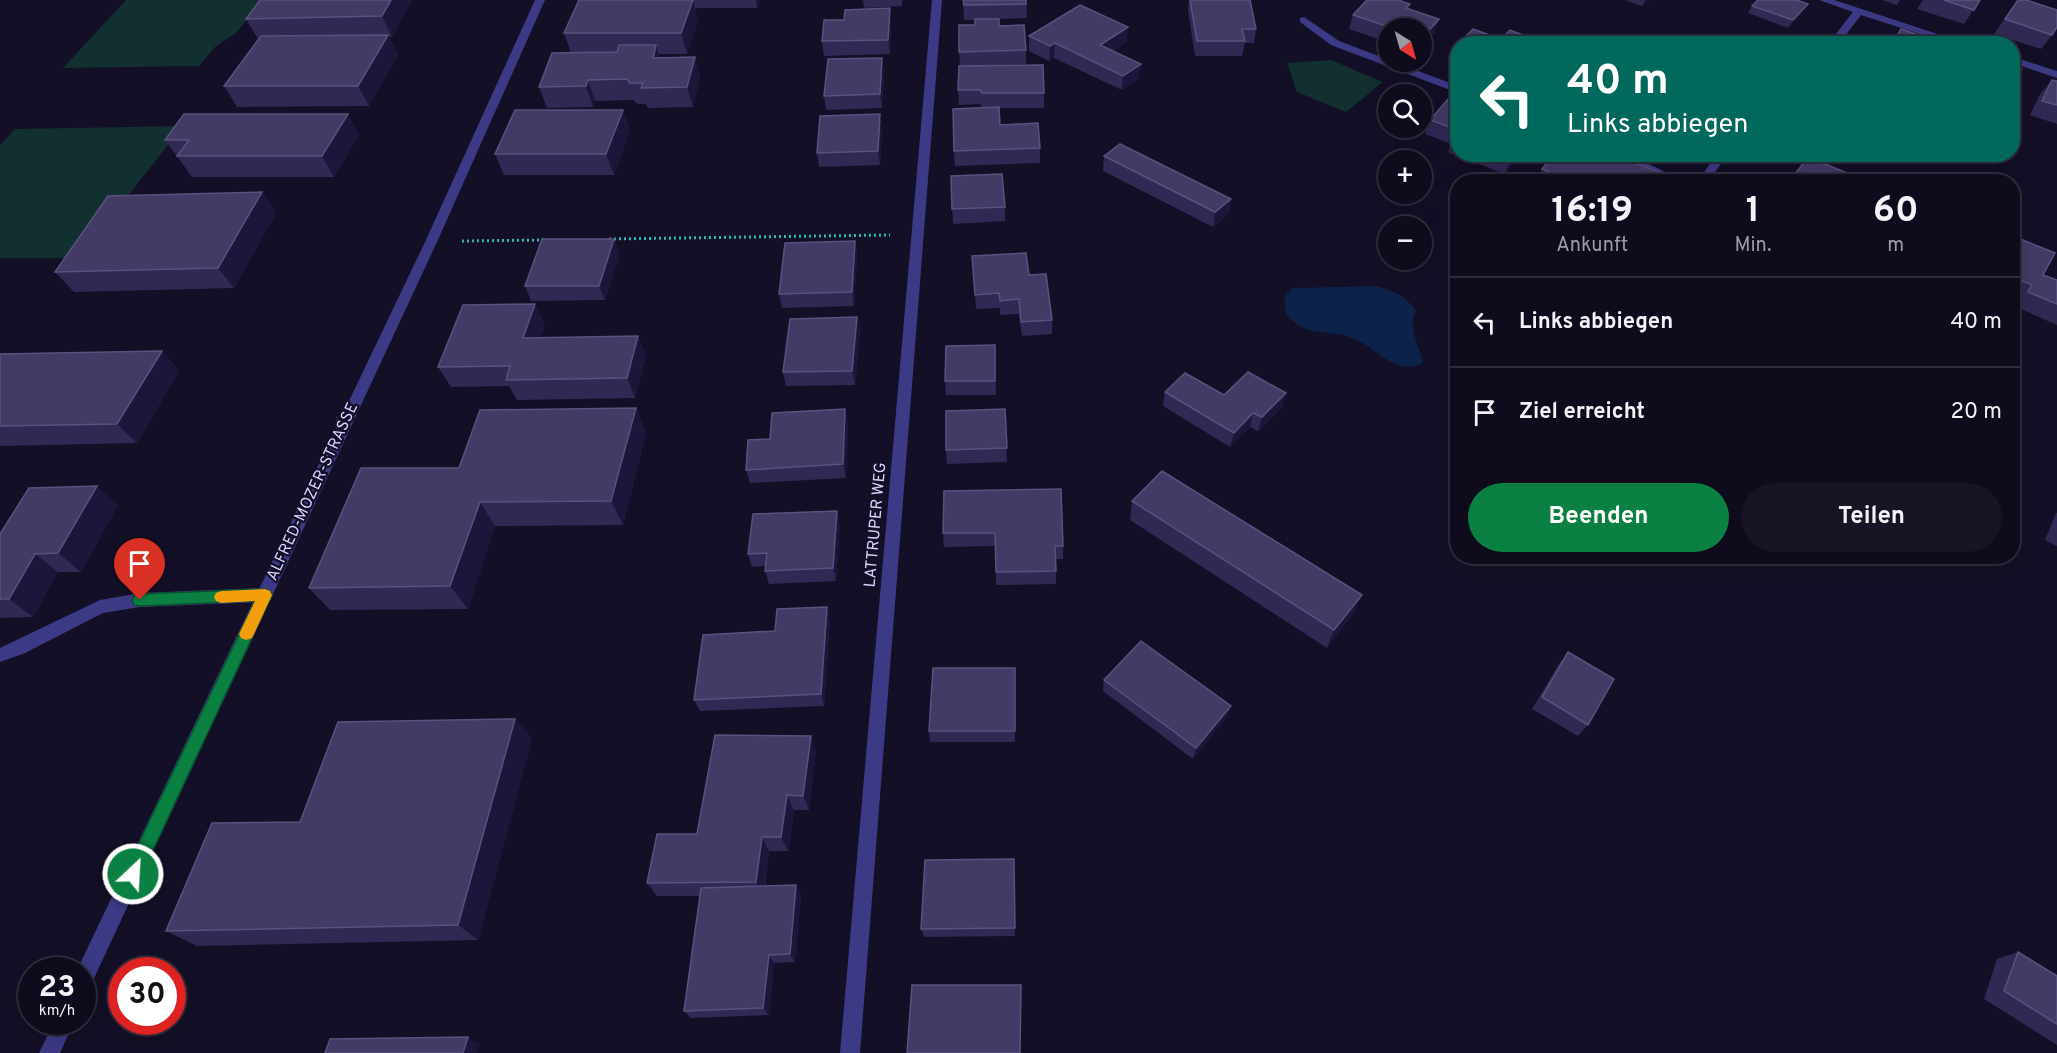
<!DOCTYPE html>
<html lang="de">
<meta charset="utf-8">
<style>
body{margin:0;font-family:Overpass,sans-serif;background:#171425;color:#f1f3f6;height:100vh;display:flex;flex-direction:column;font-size:22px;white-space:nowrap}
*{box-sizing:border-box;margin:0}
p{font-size:20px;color:#9b9ba3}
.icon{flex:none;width:33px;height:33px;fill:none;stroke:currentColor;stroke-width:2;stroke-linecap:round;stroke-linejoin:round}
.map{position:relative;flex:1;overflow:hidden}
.sheet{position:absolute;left:1450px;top:174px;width:570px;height:390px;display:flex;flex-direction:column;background:#0e0b1c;border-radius:24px;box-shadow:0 6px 24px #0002,0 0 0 2px #2e2b3b}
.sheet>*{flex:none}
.banner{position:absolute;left:1450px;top:36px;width:570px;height:126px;border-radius:24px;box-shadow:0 6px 24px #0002,0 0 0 2px #2e2b3b;background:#00695c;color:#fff;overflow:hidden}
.needle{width:39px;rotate:143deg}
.controls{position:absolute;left:1378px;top:18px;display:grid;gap:12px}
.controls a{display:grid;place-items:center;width:54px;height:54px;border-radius:50%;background:#0e0b1c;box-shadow:0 6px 24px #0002,0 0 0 2px #2e2b3b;font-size:30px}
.speed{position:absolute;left:18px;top:957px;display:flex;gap:12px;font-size:30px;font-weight:700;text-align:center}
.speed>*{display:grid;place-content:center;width:78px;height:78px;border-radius:50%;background:#0e0b1c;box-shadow:0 6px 24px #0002,0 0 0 2px #2e2b3b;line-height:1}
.speed small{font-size:15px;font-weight:400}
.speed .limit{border:9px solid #d22;background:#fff;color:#111}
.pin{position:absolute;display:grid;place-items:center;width:51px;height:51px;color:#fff;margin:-62px -26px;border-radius:50% 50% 50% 0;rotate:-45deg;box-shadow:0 0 6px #0007}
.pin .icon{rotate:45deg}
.me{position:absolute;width:66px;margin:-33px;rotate:25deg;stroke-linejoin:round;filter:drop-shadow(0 0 4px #0008)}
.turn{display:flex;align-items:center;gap:21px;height:126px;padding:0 18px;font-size:27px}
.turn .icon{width:78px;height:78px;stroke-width:2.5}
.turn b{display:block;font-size:42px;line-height:51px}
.eta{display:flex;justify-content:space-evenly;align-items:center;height:102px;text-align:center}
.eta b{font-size:36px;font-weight:700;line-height:42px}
.button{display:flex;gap:12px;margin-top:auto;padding:12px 18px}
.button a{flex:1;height:69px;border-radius:36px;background:#0b8043;color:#fff;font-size:24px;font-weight:700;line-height:69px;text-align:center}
.button a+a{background:#171425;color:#f1f3f6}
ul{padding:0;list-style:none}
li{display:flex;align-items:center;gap:18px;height:90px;padding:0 18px;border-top:2px solid #2e2b3b}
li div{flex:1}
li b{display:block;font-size:22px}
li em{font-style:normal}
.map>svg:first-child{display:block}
</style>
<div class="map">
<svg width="2057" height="1053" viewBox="0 0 2057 1053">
<rect width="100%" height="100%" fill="#130f26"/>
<path fill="#12302f" d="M126 0H262L237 32 215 47 199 66 63 68Z
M1331 60 1383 82 1346 112 1297 92 1287 63Z
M183 126 79 258H0V145L15 129Z"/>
<path fill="#0c2248" d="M1377 286C1393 290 1407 297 1416 311 1407 327 1420 346 1423 363 1396 378 1376 346 1350 337 1331 331 1308 335 1293 321 1284 314 1284 307 1285 296L1293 288Z"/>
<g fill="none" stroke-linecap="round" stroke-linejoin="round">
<path stroke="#2fb8b0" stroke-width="3" stroke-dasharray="2 3" stroke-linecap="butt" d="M609 239 890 235
M462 241 545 240"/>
<path fill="#3d3a85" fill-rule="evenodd" d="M265 588 271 590 273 595 271 600 265 602 140 607 103 613 25 653 0 662V648L100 600 140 593Z"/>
<path fill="#3d3a85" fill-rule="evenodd" d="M535 0H545L437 242 89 989 82 992V970H77L425 242Z
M932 0H942L860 1053H840Z
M1819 0H1834L1968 44H1951L1861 15 1839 44H1828L1853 12Z
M1304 17 1339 41 1458 86V93L1331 45 1300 22V18Z
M2013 57 2057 71V78L2013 63Z
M1612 154H1628L1686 182H1670Z
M1717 154H1728L1708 182H1697Z
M54 1022H74L60 1053H39Z"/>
</g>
<path fill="#312854" d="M260 0H412L392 37H389L398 55 369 106 237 107 224 86 258 39 246 19Z
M579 0H759L757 8H695L698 20 687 54H659L660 58 695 57 700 78 693 107 648 108 646 104H637L634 100 595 101 593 107 547 108 539 87 571 53 564 33Z
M863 0H902V6L864 8Z
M963 0H1026L1027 18 999 19V26L1026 50V64L968 66 1044 93V108H999L1000 125 1040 148V163L955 166 954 151 982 108 980 104 959 105 958 90 960 66 959 52 975 25V20H964Z
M1189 0H1250L1256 29 1254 43H1245L1242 56H1195L1188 10Z
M1625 0H1649L1642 6Z
M1882 0H1900L1897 5Z
M1923 0H1980L1964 24 1917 9Z
M2018 0 2052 35 2041 49 1994 34Z
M1410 4 1408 9 1439 19 1434 34 1422 28H1389V46L1380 42 1381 40 1349 29 1353 15Z
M1752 6 1803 11 1788 28 1748 13Z
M891 23 890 54 824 56 822 41Z
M1029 36 1127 41 1113 51 1139 78 1122 90 1054 58 1049 61 1029 51Z
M1458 44V69L1447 65 1451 50Z
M882 58 884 72 882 108 826 110 824 96Z
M2052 80 2057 81V124L2030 115 2040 94Z
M1458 92V154H1519L1505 174 1448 152 1451 144 1425 134 1430 120Z
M623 110 630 131 614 175H504L495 154Z
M348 114 359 135 334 177H192L165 140Z
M882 129 880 165 819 167 817 153Z
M1104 156 1231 199 1229 213 1213 227 1103 171Z
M1542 169 1661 173 1657 181 1658 182H1537Z
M951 176 1005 207V221L953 224Z
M262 192 276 213 234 288 74 292 55 272Z
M2013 236 2043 275 2057 280V325L2014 306 2018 300 2013 297Z
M855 241 857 255 854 306 782 308 779 294Z
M620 253 605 300 531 301 525 286Z
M972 256 1029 275 1052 320V334L1022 336 1019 314 1000 315V308L976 309Z
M857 317 860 331 855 385 786 386 783 372Z
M545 324 540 338 638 336 646 356 635 398 517 400 509 386 451 387 438 367Z
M995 345 996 395H946L945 381Z
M162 351 179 371 137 443 0 446V354Z
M1165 392 1224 395 1286 393 1282 407 1258 431 1250 427 1230 447 1163 406Z
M636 408 646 433 623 525 495 526 468 609 330 610 309 588 459 468Z
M845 409 848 423 846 478 750 483 746 470 770 439Z
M1005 409 1007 462 947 464 946 450Z
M944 491 1063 546V559H1056V584L996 585V546L944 547 943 533Z
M1132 501 1354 613 1327 648 1130 520Z
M118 505 81 572H58L33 617 0 618V534Z
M2056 513H2057V546L2045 540Z
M840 525 836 581 769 584 765 571V566L752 567 748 554Z
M827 607 830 619 824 706 700 711 694 700 775 631Z
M1568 652 1588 725 1578 736 1532 709 1559 664Z
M1015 668V742H930L929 731Z
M1104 680 1227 717 1193 759 1103 691Z
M515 719 532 739 478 940 197 946 166 931Z
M816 751 809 810H794L788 851H769L765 886 801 894 795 962 774 963 769 1015 691 1018 684 1011 700 896H657L647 883 697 834Z
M1014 859 1015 936 924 937 921 929Z
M2018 952 2057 976V1045L1984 999 1997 959Z"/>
<path fill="#1d163a" d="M391 0H412L392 37 382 16Z
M693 0 698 20 687 54 681 33Z
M756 0H759L757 8Z
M1645 0H1649L1642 6Z
M1808 4 1803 11 1788 28 1793 20Z
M890 8 891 23 890 54 888 40Z
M1439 19 1434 34 1422 47V38Z
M1128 27 1127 41 1100 59V45Z
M388 35 398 55 369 106 358 86Z
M1055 43 1054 58 1049 61 1050 46Z
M656 45 662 65 653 58Z
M695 57 700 78 693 107 687 87Z
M882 58 884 72 882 108 880 94Z
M1141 64 1139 78 1122 90 1123 76Z
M588 80 595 101 593 107 586 86Z
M623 110 630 131 614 175 606 154Z
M348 114 359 135 334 177 322 156Z
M880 114 882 129 880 165 878 151Z
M1515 154H1519L1505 174 1511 159Z
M262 192 276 213 234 288 218 268Z
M1231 199 1229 213 1213 227 1215 212Z
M614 239 620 253 605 300 599 286Z
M855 241 857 255 854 306 852 292Z
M535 304 545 324 533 358 523 338Z
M857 317 860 331 855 385 852 371Z
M638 336 646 356 635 398 627 378Z
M162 351 179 371 137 443 117 424Z
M1286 393 1282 407 1258 431 1262 417Z
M636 408 646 433 623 525 611 501Z
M845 409 848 423 846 478 843 464Z
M1253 413 1250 427 1230 447 1234 433Z
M97 486 118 505 81 572 58 553Z
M480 502 495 526 468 609 450 586Z
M837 511 840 525 836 581 833 568Z
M35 554 58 572 33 617 9 599Z
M1362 595 1354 613 1327 648 1334 630Z
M827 607 830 619 824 706 821 694Z
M1231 706 1227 717 1193 759 1196 748Z
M515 719 532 739 478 940 458 925Z
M811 736 816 751 809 810 803 796Z
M787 795 794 810 788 851 781 837Z
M762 837 769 851 763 895 756 882Z
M796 885 801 894 795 962 790 954Z
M769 955 774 963 769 1015 763 1008Z
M468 1037 480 1044 477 1053H463Z"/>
<path fill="#433a66" stroke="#5a527e" stroke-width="1.5" d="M260 0H391L382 16 246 19Z
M579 0H693L681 33H564Z
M963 0H1026V4L964 5Z
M1190 0H1250L1256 29H1242L1245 41H1197Z
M1367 0H1398L1410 4 1406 8 1439 19 1422 38V28H1389V30L1384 28 1386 26 1353 15Z
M1758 0H1797L1808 4 1793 20 1752 6Z
M1944 0H1980L1974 10Z
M2018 0H2026L2057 10V27L2052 35 2005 19Z
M1080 5 1128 27 1100 45 1141 64 1123 76 1055 43 1050 46 1029 36Z
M890 8 888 40 822 41 824 20H844L845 10Z
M975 19H999V26L1024 25 1026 50 959 52V25H975Z
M1473 29 1501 39 1510 30 1547 44H1458Z
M1901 29 1945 44H1892Z
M388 35 358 86H224L261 36Z
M1458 44V53L1451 50Z
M619 45H656L653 58 695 57 687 87 641 88 643 83H630L627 79 588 80 586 86 539 87 552 53 617 52Z
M882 58 880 94 824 96 828 59Z
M1043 65 1044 93H982L980 90H958L959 66Z
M2013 67 2022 69 2013 87Z
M2052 80 2057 81V105L2042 101Z
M1455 91 1458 92V130L1430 120Z
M999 107 1000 125 1038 123 1040 148 954 151 953 109Z
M515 110H623L606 154H495Z
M184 114H348L322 156H177L189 140H165Z
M880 114 878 151 817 153 820 116Z
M1458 132V139L1454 137Z
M1120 144 1231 199 1215 212 1104 156Z
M1499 154H1515L1511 159Z
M1555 154H1613L1661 173 1656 181 1658 182H1572L1542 169Z
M1808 157 1869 182H1789Z
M1002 174 1005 207 952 209 951 176Z
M262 192 218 268 55 272 108 196Z
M2013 236 2055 253 2043 275 2057 280V304L2028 292 2032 285 2013 277Z
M542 239H614L599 286H525Z
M855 241 852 292 779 294 785 243Z
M1026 253 1029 275 1046 274 1052 320 1021 322 1019 299 1000 301 999 293 975 295 972 256Z
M535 304 523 338 638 336 627 378 506 380 510 366 438 367 463 305Z
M857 317 852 371 783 372 790 319Z
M995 345V381H945L946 346Z
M162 351 117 424 0 426V354Z
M1248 372 1286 393 1262 417 1253 413 1234 433 1165 392 1185 373 1224 395Z
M636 408 611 501 480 502 450 586 309 588 361 468H459L480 410Z
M845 409 843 464 746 470 748 440 770 439 772 413Z
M1005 409 1007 448 946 450V411Z
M1162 471 1362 595 1334 630 1132 501Z
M97 486 58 553 35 554 9 599H0V534L29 488Z
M1061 489 1063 546H1055L1056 571 996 572 995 533H943L944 491Z
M837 511 833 568 765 571 767 553 748 554 753 514Z
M827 607 821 694 694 700 703 635 775 631 777 609Z
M1141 641 1231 706 1196 748 1104 680Z
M1568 652 1614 679 1588 725 1542 697Z
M933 668H1015V731H929Z
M515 719 458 925 166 931 212 823 300 822 338 722Z
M715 735 811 736 803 796 787 795 781 837H762L756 882 647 883 657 834H697Z
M1014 859 1015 928 921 929 925 860Z
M796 885 790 954 769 955 763 1008 684 1011 701 888Z
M2018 952 2057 976V1024L2004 991Z
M912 985H1021L1020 1053H907Z
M468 1037 463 1053H325L330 1039Z"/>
<path fill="#0b8043" stroke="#07532c" stroke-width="1.5" d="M265 589 270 591 272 595 139 880 133 883 127 880 125 874 127 868 255 601 140 606 134 605 132 600 134 596 140 594Z"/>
<path fill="#f59e0b" d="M265 589 270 591 272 595 254 634 252 638 246 640 241 638 239 634 255 601 221 603 216 601 214 597 216 593 221 591Z"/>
<g text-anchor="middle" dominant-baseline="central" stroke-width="4.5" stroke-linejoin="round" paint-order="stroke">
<g font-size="16" fill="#d9d4ff" stroke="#130f26">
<text transform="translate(313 492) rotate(-65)">ALFRED-MOZER-STRASSE</text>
<text transform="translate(876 525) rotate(-85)">LATTRUPER WEG</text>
</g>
</g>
</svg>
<div class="controls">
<a><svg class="needle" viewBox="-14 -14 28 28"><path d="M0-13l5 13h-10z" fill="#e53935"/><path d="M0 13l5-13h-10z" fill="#9b9ba3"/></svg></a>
<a><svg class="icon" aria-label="search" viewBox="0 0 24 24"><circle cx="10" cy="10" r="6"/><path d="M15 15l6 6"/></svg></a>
<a>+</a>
<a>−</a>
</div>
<div class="speed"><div>23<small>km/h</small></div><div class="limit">30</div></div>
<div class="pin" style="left:140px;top:600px;background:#d93025"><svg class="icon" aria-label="arrive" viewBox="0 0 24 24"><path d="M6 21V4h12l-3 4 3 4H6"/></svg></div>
<svg class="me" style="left:133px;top:874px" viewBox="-20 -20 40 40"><circle r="17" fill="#0b8043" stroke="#fff" stroke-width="3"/><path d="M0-11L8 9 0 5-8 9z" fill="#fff"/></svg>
<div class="banner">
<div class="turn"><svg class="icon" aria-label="left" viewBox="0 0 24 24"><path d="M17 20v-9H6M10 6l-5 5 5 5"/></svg><div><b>40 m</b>Links abbiegen</div></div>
</div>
<section class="sheet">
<div class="eta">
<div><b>16:19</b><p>Ankunft</p></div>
<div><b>1</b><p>Min.</p></div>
<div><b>60</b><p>m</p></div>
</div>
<ul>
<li><svg class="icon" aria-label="left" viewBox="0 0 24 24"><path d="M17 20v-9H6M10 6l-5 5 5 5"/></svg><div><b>Links abbiegen</b></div><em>40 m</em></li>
<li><svg class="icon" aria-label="arrive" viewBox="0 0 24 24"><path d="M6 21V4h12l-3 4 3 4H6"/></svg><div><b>Ziel erreicht</b></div><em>20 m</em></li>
</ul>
<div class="button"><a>Beenden</a><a>Teilen</a></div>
</section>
</div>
